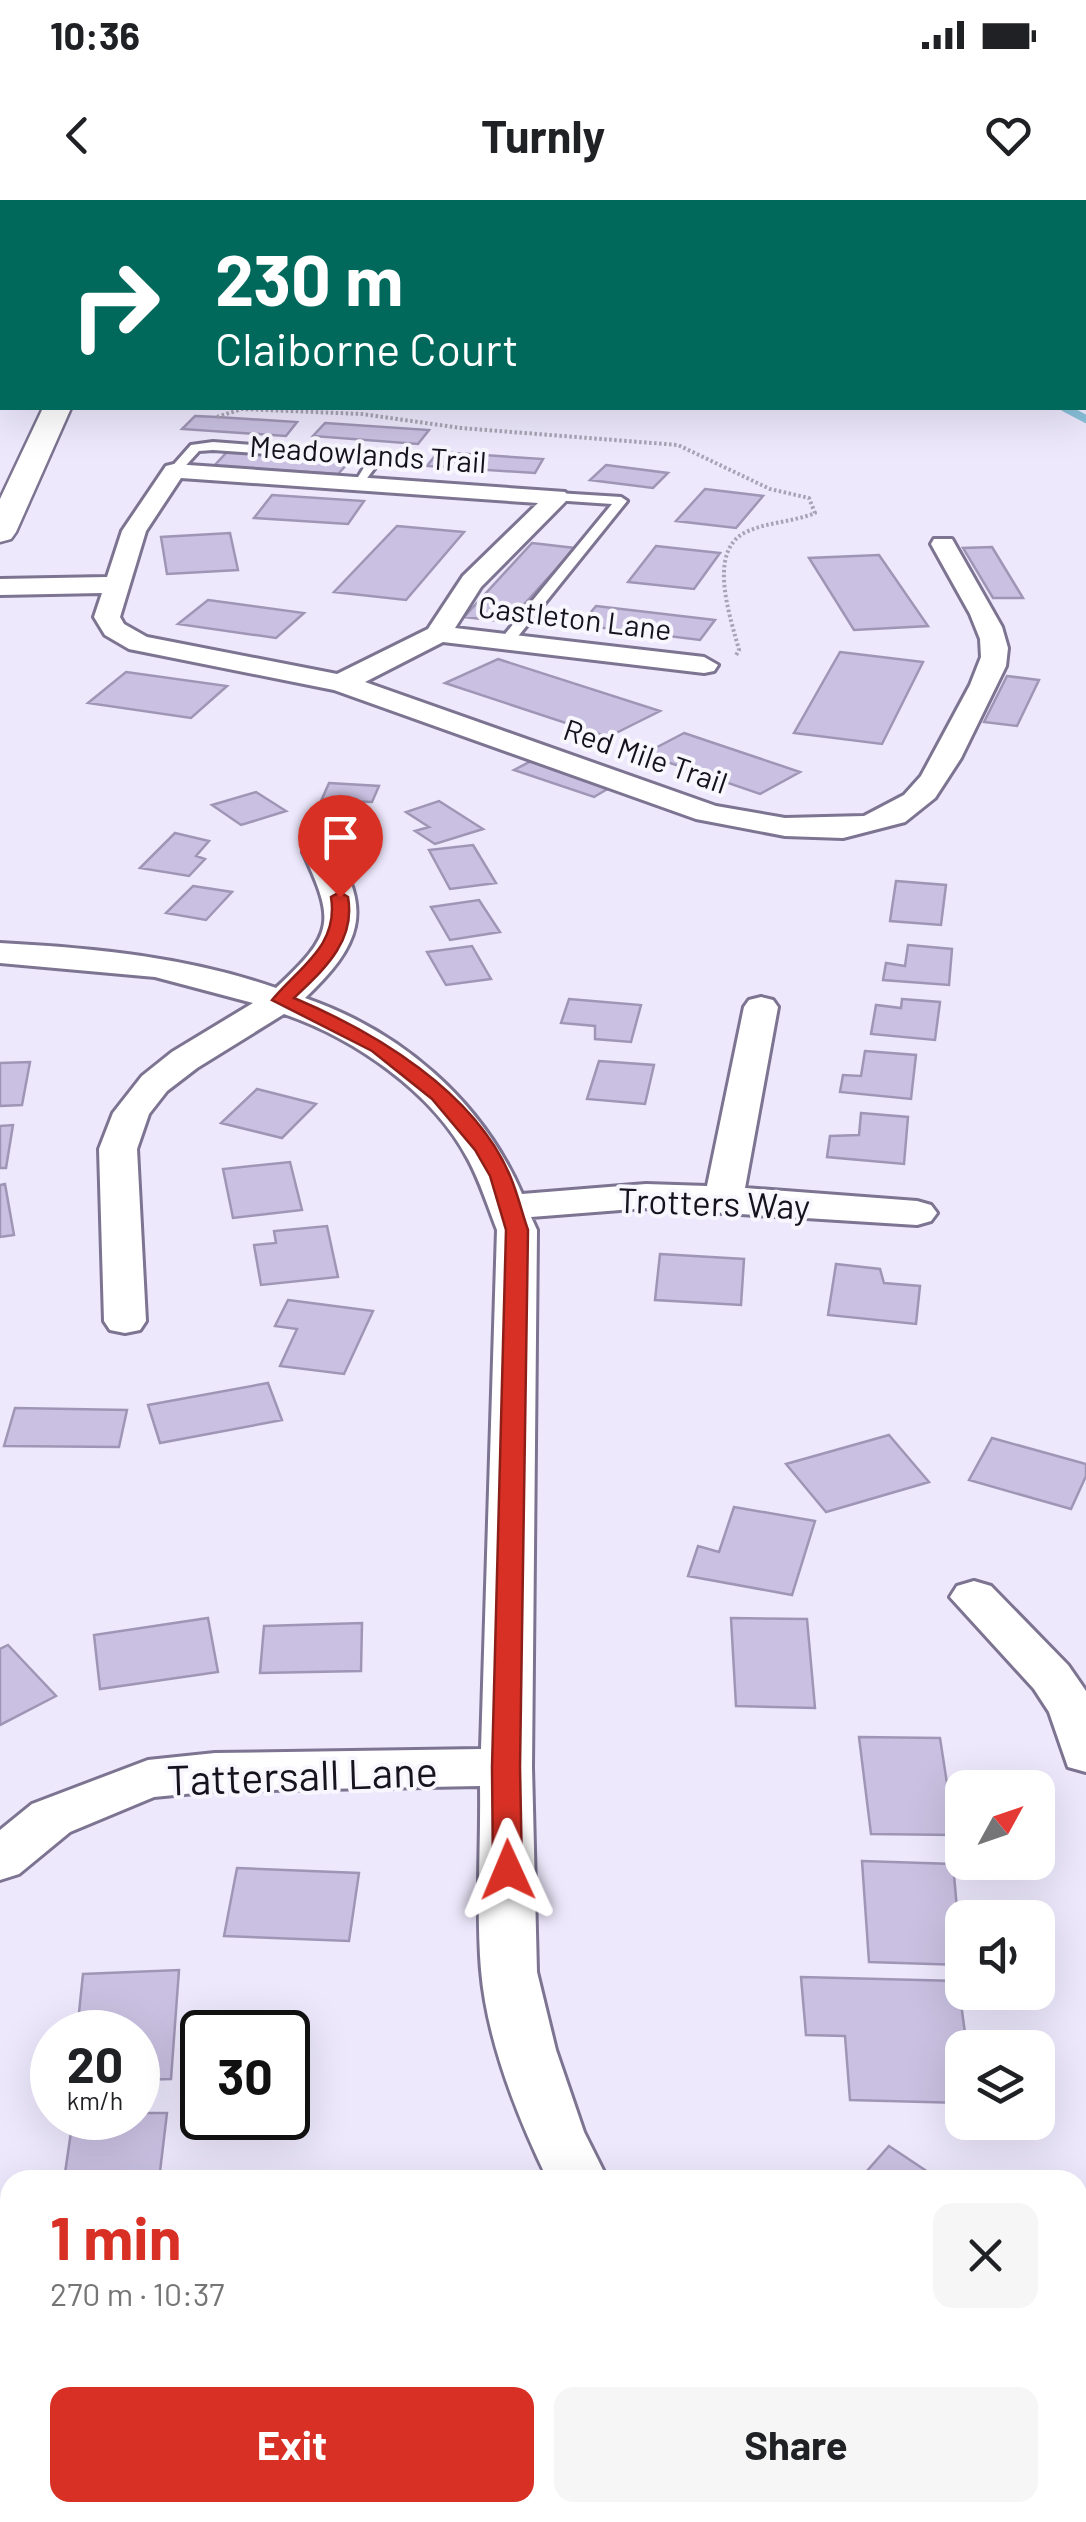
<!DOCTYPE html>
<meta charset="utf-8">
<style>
body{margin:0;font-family:Barlow,sans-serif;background:#f6f6f6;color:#202124;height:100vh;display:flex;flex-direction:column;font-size:38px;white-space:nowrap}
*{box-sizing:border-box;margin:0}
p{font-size:32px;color:#757577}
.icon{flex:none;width:55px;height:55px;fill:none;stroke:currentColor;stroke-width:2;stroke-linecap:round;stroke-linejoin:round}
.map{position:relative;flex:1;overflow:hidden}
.details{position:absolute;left:0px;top:1970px;width:1088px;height:352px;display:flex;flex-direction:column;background:#fff;border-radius:30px 30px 0 0;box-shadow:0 10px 40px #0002}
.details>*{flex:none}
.banner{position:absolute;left:0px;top:0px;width:1088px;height:210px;box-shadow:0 10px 40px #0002;background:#00695c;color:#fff;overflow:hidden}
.needle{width:65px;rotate:50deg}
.buttons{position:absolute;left:945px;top:1570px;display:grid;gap:20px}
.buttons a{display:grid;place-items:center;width:110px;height:110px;border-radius:20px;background:#fff;box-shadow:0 10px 40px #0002;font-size:50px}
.speed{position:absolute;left:30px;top:1810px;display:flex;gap:20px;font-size:50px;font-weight:700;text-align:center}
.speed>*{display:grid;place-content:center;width:130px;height:130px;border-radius:50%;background:#fff;box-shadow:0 10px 40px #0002;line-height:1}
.speed small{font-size:25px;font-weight:400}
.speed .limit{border:5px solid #111;border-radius:15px;background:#fff;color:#111}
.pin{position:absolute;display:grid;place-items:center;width:85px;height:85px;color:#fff;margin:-102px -42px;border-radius:50% 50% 50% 0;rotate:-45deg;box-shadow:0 0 10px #0007}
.pin .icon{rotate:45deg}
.me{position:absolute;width:110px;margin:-55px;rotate:359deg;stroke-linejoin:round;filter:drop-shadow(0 0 8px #0008)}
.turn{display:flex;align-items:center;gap:35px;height:210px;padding:0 50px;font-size:45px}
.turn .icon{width:130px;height:130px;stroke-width:2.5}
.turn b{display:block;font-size:70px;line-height:85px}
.round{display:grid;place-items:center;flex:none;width:105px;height:105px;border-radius:20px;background:#f6f6f6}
.overview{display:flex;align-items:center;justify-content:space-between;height:170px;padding:0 50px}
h1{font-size:60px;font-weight:700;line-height:75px;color:#d93025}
.action{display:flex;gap:20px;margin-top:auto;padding:20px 50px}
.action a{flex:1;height:115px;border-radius:20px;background:#d93025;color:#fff;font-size:40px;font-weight:700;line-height:115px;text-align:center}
.action a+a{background:#f6f6f6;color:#202124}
.status{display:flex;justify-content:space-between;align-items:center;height:70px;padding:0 50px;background:#fff;direction:ltr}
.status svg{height:28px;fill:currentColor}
header{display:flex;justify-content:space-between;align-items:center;height:130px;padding:0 50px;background:#fff;font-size:45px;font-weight:700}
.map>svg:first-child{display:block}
</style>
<div class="status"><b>10:36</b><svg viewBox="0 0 49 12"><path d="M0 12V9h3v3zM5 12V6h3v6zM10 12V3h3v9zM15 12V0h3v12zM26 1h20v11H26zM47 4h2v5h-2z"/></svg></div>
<header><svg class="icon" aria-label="back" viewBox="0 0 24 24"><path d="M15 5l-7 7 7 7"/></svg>Turnly<svg class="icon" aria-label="heart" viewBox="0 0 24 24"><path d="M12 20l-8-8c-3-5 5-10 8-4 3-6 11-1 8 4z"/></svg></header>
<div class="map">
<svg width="1086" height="2322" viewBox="0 0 1086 2322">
<rect width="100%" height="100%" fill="#ede8fc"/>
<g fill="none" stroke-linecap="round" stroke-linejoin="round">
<path stroke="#88c0da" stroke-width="8" d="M1065 208 1086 219"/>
</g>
<path fill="#cac1e2" stroke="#9f96b6" stroke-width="2.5" d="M195 216 217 217 297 222 286 236 182 229Z
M325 223 429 230 418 244 313 236Z
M227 252 350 261 338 274 214 266Z
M438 252 543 259 535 273 427 266Z
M606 265 668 273 653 288 590 280Z
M705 289 763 296 736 328 676 321Z
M272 295 364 301 348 324 254 318Z
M397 326 464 332 406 400 334 392Z
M230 333 238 370 167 374 161 337Z
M532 343 575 348 508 422 464 417Z
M656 346 720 353 694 389 628 382Z
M992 347 1023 398H993L963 348Z
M879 355 928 426 854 430 809 358Z
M208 400 304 413 276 438 178 424Z
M596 406 715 420 700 440 580 425Z
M840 452 923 462 882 544 794 533Z
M498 459 660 511 608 537 445 483Z
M126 472 227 486 191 518 88 503Z
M1007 476 1039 480 1017 526 984 522Z
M684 533 800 572 760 594 644 554Z
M535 559 614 585 594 597 514 570Z
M329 583 379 586 372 602 351 601 347 610 318 608Z
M256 592 286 611 241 625 212 605Z
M439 601 483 629 435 644 415 631 429 627 406 612Z
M175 633 209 641 196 656 205 659 189 676 140 668Z
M473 645 496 683 450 689 429 650Z
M896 681 946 685 941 725 890 721Z
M193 686 232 692 206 720 166 713Z
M479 700 500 732 450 740 431 707Z
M908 745 952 749 949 785 883 780 886 763 905 766Z
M472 746 491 779 446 785 427 752Z
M569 799 641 805 631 842 595 839V826L561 823Z
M902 799 940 802 935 840 871 834 876 805 901 808Z
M865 851 916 855 911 899 840 892 843 875 861 876Z
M599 861 654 865 645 904 587 899Z
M30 862 22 905 0 906V863Z
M257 889 316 904 282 938 221 923Z
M861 913 908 917 904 964 827 957 830 936 859 935Z
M13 925 6 968H0V926Z
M290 962 302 1010 233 1018 223 969Z
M5 984 14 1035 0 1037V985Z
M327 1026 338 1077 261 1085 254 1045 276 1043 274 1031Z
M660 1054 744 1059 741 1105 655 1100Z
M836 1064 880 1069 884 1083 920 1086 916 1124 828 1115Z
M288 1100 373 1111 344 1174 280 1166 297 1129 275 1126Z
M268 1183 282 1220 160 1243 148 1205Z
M15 1208 127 1210 119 1247 4 1246Z
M889 1235 929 1282 826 1312 786 1264Z
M992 1238 1086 1264V1276L1071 1309 969 1280Z
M734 1307 815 1321 792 1395 688 1376 698 1346 719 1352Z
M208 1418 218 1472 100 1489 94 1435Z
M731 1418 807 1419 815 1508 736 1506Z
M362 1423 361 1471 260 1473 264 1426Z
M8 1445 56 1496 0 1525V1449Z
M859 1537 940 1538 955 1635 871 1634Z
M862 1661 953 1664 962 1765 869 1762Z
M237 1668 359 1673 349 1741 224 1736Z
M179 1770 171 1879 138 1880V1832H77L83 1774Z
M801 1777 958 1781 967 1848H962V1903L850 1900 845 1836 806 1835Z
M138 1913H167L159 1980H64L73 1918H138Z
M889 1946 940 1980H859Z
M408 2312H475L454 2322H413Z"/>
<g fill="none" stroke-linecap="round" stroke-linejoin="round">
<defs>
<path id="service" d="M213 242 372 254 380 261 361 286 355 282 368 261 213 250 199 251 178 274 168 271 191 245Z
M557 293 621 297 627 301 511 445H501V439L612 304 553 300V294Z"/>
<path id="minor" d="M317 0H360L362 2H319Z
M1085 55H1086V67H1085Z
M1086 137V150H1085V137Z
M174 264 565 292 569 297 565 302 481 387 455 428 704 457 718 465 714 471 704 473 443 442 365 482 716 606 785 618 864 616 904 595 921 576 970 485 981 457 980 439 970 414 931 344 934 339H952L1002 427 1008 448 1006 466 961 558 935 598 905 622 843 638 785 636 696 619 334 490 129 449 105 435 94 417 102 393 0 395V379L107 377 122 331 166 266ZM181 278 538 303 463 376 428 429 337 474 147 437 124 424 120 417 146 331Z
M319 643 330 645C375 710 360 746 305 798 401 831 482 901 522 994L646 984 707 986 744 807 749 800 761 797 773 800 778 807 745 988 917 1001 931 1005 937 1013 931 1021 917 1025 646 1008 531 1017 537 1030 532 1567 537 1772 556 1850 584 1932 608 1980H548C517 1916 487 1841 481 1770 476 1709 481 1647 480 1586L215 1591 154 1597 70 1632 19 1674 0 1680V1630L32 1604 148 1560 215 1553 481 1549 497 1030C488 1007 480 981 468 959 433 892 354 838 284 814L197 868 167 891 149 914 137 949 146 1121 140 1130 125 1133 110 1130 104 1121 99 949 113 913 142 876 172 852 253 803 155 777 0 763V743C94 748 187 757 276 788 335 733 335 722 303 652L308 645Z
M974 1381 991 1386 1068 1465 1086 1491V1572L1068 1567 1049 1512 1034 1489 950 1397 957 1386Z
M1086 2099V2168L1078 2171V2103Z
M0 2225 10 2229V2292L0 2288Z
M79 2312H162L166 2322H84Z
M798 2312H918L913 2322H803Z"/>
<path id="secondary" d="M43 208H71L16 332 11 339 0 342V299Z"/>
</defs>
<use href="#service" stroke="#7c7491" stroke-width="6"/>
<use href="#minor" stroke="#7c7491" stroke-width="6"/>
<use href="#secondary" stroke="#7c7491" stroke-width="5"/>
<path stroke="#a8a4b5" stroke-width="4" stroke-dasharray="2.5 2.5" stroke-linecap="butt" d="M217 217 242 209 362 214 461 228 678 245 770 289 809 298 815 313C793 322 767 322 746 332 706 351 731 419 739 450L735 457"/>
<use href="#service" fill="#fff" fill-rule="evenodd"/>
<use href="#minor" fill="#fff" fill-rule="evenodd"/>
<use href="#secondary" fill="#fff" fill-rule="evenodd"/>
</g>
<path fill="#d93025" stroke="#8d1f18" stroke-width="2.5" d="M340 692 348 697C356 742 323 770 294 798 375 832 476 892 511 978 518 995 522 1013 528 1030L520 1567 522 1670 518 1677 508 1681 498 1677 493 1670 492 1567 506 1030 490 976 475 950 432 899 372 851 272 800C299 767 339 746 331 697Z"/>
<g text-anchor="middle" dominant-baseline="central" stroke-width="8" stroke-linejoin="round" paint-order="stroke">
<g font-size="30" fill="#16131e" stroke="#f9f7fe">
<text transform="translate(368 253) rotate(4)">Meadowlands Trail</text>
<text transform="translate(575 417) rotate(7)">Castleton Lane</text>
<text transform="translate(646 555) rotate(19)">Red Mile Trail</text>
</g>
<g font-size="35" fill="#16131e" stroke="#f9f7fe">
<text transform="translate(714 1002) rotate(2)">Trotters Way</text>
</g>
<g font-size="42" fill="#16131e" stroke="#f9f7fe">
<text transform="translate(302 1574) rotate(-2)">Tattersall Lane</text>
</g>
</g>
</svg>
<div class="buttons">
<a><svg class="needle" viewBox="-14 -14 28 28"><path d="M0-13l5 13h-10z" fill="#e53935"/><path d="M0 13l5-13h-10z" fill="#757577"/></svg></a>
<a><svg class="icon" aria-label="sound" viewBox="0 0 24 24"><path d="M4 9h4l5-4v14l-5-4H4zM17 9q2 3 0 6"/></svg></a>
<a><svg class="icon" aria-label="layers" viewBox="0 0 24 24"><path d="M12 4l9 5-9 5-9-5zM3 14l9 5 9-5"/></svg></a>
</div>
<div class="speed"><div>20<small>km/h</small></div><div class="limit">30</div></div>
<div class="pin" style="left:340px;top:697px;background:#d93025"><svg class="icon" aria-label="arrive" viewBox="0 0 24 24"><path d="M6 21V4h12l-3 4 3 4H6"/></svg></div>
<svg class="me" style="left:508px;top:1670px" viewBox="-20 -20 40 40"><path d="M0-17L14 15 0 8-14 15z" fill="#d93025" stroke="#fff" stroke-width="4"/></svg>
<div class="banner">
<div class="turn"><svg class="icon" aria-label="right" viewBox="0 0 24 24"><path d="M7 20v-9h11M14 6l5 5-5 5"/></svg><div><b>230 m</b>Claiborne Court</div></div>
</div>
<section class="details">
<div class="overview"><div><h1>1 min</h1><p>270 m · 10:37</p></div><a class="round"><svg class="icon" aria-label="close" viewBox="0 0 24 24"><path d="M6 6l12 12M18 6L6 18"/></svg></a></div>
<div class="action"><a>Exit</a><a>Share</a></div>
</section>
</div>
